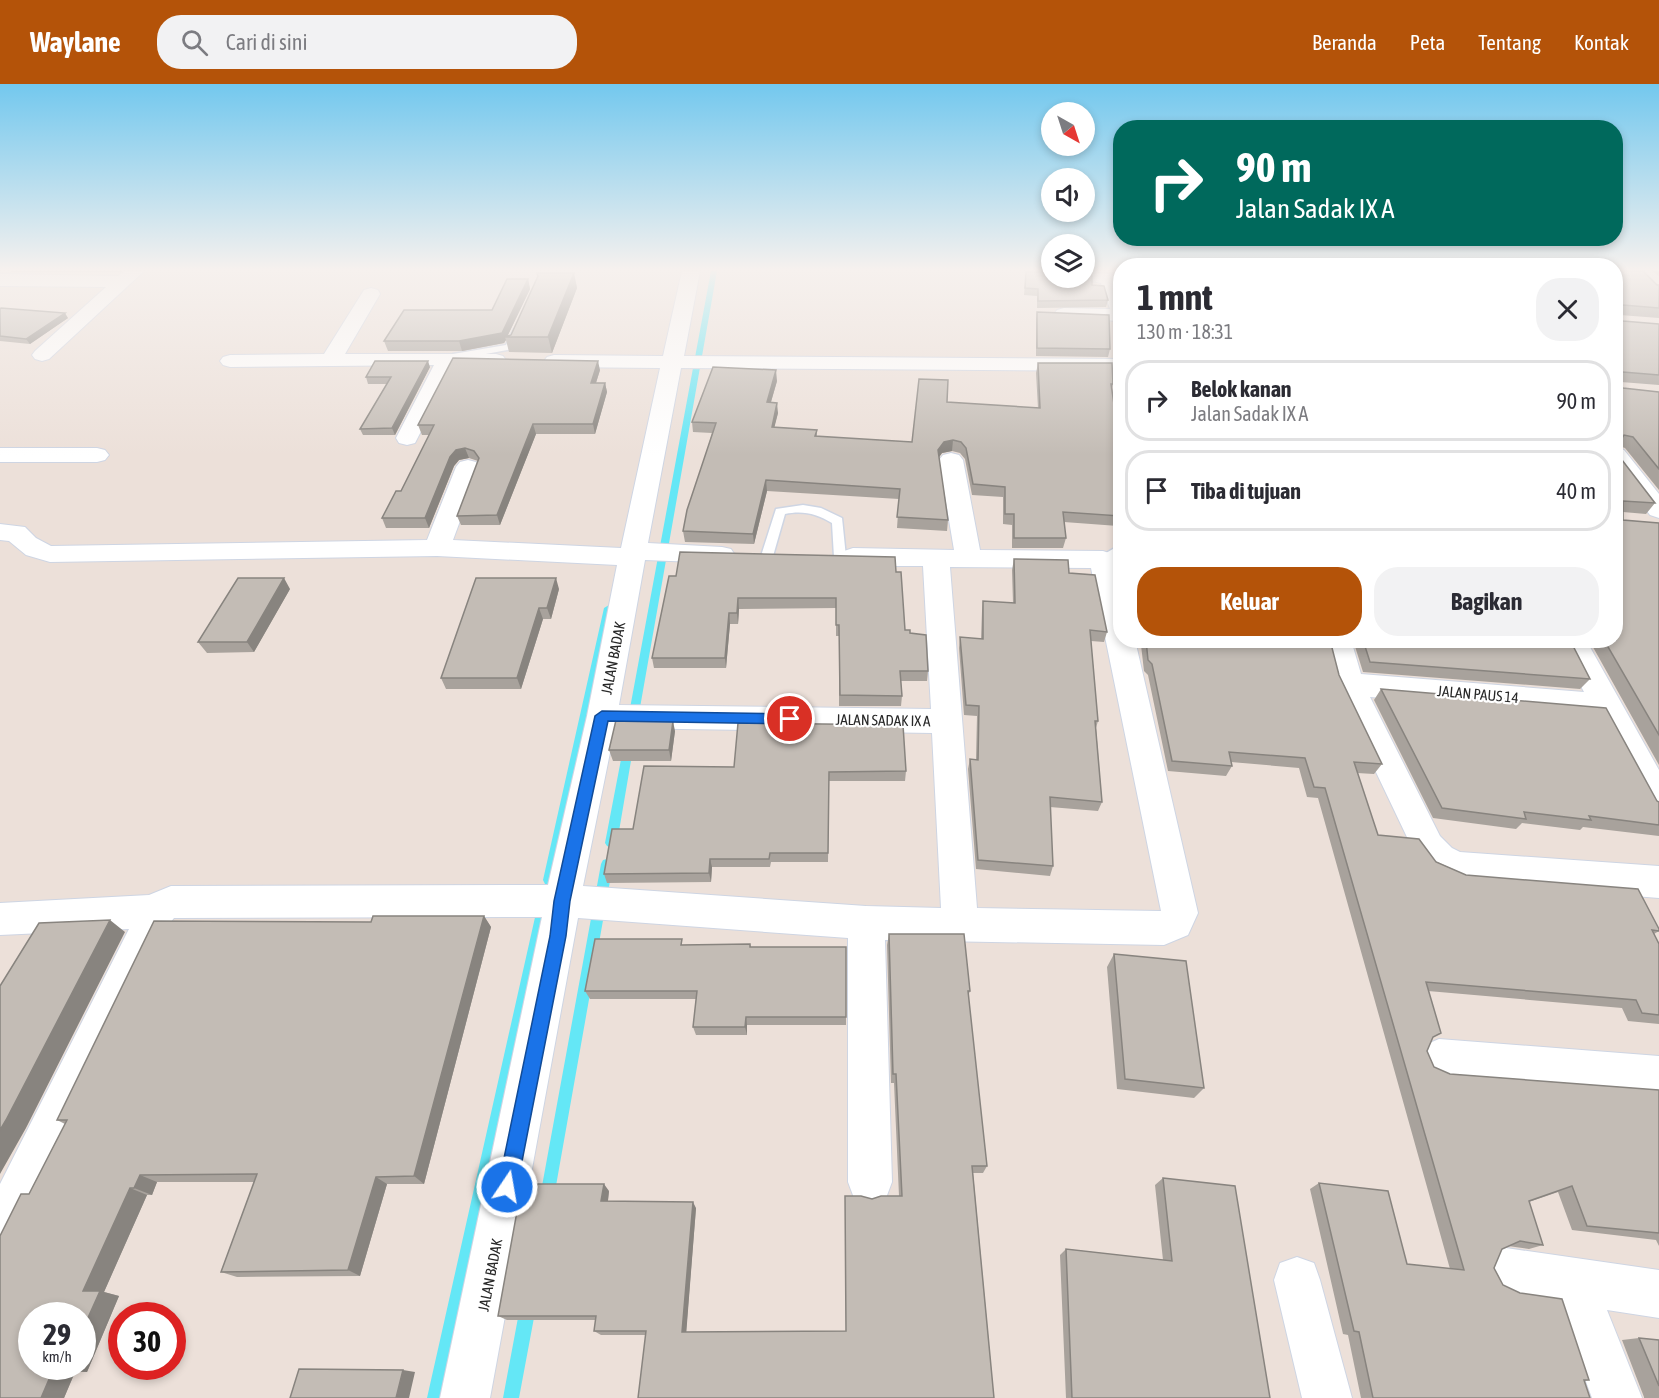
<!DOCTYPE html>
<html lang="id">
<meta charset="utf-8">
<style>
body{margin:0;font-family:"Asap Condensed",sans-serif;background:#f2f2f3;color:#2b2b33;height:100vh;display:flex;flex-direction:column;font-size:22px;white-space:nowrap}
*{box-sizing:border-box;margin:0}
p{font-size:20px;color:#7c7c81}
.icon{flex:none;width:33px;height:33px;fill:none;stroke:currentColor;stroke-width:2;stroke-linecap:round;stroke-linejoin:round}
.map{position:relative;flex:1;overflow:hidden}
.sheet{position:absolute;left:1113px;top:174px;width:510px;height:390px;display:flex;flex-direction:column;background:#fff;border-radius:24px;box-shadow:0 3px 9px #0003}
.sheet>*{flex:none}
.guide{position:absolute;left:1113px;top:36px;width:510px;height:126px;border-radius:24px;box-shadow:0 3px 9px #0003;background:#00695c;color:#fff;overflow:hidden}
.needle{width:39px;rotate:141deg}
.fabs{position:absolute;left:1041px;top:18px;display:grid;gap:12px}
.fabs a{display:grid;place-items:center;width:54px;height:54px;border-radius:50%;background:#fff;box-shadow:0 3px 9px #0003;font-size:30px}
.speed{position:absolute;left:18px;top:1218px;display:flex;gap:12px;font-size:30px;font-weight:700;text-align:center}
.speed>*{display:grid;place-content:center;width:78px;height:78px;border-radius:50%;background:#fff;box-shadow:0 3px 9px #0003;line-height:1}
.speed small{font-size:15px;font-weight:400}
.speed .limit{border:9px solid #d22;background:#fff;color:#111}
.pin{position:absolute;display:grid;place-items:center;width:51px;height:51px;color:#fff;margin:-26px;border:3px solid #fff;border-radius:50%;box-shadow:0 2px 6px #0007}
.me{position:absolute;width:66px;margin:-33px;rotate:12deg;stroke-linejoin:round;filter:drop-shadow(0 0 4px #0008)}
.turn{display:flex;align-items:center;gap:21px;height:126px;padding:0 24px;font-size:27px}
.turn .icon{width:78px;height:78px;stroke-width:2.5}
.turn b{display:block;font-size:42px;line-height:51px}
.round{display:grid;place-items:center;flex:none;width:63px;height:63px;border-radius:24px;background:#f2f2f3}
.overview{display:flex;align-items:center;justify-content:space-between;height:102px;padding:0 24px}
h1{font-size:36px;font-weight:700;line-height:45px}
.primary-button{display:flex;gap:12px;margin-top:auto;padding:12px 24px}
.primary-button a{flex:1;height:69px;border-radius:24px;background:#b45309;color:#fff;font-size:24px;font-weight:700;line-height:69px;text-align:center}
.primary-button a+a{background:#f2f2f3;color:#2b2b33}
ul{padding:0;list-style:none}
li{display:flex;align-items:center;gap:18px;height:81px;margin:0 12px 9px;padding:0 12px;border:3px solid #e1e1e2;border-radius:24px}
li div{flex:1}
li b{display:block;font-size:22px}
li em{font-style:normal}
header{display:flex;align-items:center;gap:36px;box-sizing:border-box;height:84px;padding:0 30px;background:#b45309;color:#fff}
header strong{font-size:28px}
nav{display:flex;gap:33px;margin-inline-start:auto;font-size:21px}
.search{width:420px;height:54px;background:#f2f2f3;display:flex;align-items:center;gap:15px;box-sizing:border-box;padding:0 21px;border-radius:24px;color:#7c7c81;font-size:22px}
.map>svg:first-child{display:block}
</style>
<header>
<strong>Waylane</strong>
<div class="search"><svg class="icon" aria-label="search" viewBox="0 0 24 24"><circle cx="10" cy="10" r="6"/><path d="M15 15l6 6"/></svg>Cari di sini</div>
<nav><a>Beranda</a><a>Peta</a><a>Tentang</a><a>Kontak</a></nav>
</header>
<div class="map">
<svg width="1659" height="1314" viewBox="0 0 1659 1314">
<rect width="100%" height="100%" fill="#ece0d9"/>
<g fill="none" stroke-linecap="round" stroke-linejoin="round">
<path fill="#64e7f6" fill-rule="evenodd" d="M711 187H717L638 635 633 639 628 635Z
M609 521 614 524 555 796 553 800 549 801 545 800 543 796 604 524Z
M628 661 632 662 633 665 617 759 615 762 611 764 607 762 605 759 623 665 624 662Z
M607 775 611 776 613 780 554 1113 552 1118 547 1120 542 1118 540 1113 601 780 603 776Z
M544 815 548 816 550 820 443 1314H427L538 820 540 816Z
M528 1215 534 1217 536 1223 519 1314H503L520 1223 522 1217Z"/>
<defs>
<path id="lane" d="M514 245 522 247 513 265 453 276 448 273 453 270 506 261Z
M803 421 821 424 842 434 846 473 844 476H836L834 473 832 439C817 430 803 426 785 430L773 472 771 475H763L761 472 776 425Z
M1120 461V470L1107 479H1099L1097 476 1099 473Z"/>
<path id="street" d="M125 187H144L49 275 42 277 35 275 32 271 35 267 106 203 0 202V190L118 192Z
M682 187H700L684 272 1120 275V287L681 284 648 459 722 463 731 465 735 471 731 477 722 479 645 476 619 621 931 625 923 482H853L844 479 840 473 844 467 853 464 954 466 939 376 943 371 951 369 959 371 963 376 980 466 1103 467 1112 470C1127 493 1120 530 1120 556H1135L1198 829 1188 851 1164 861 885 856 892 1098 886 1114 870 1120 854 1114 848 1098V854L578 834 490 1314H440L542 833 174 834 170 839 16 1164 0 1171V1100L129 845 0 851V819L149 811 171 802 548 801 587 632 617 481 437 472 50 478 26 471 9 457 0 456V440L25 443 36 454 51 462 427 456 456 383 460 378 468 376 476 378 480 383 453 456 621 464 660 284 554 283 547 281 544 277 547 273 554 271 663 272ZM950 483 1091 484 1161 827 977 824ZM615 644 932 649 941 824 866 822 583 802Z
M1084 187 1116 191 1120 201V237L1057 234 1054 230 1057 226 1064 224 1110 225 1101 199 1080 194H1084Z
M371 204 378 206 380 210 345 270H496L503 272 506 276 503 280 455 281 415 359 407 361 399 359 396 354 434 281 230 283 223 281 220 277 223 273 230 271 324 270 364 206Z
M0 364H97L105 366 109 371 105 376 97 378H0Z
M1616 364 1624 366 1659 410V434L1650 431 1616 386Z
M1323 556H1351L1361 590 1584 608 1557 556H1586L1659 686V730L1647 726 1597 632 1370 613 1440 752 1452 764 1460 768 1659 782V814L1456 798 1428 786 1416 772 1334 600Z
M1439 955 1659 972V1012L1439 995 1425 989 1419 975 1425 961Z
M1506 1164 1659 1186V1234L1607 1226 1642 1314H1592L1557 1218 1506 1210 1490 1203 1483 1187 1490 1171Z
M1297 1173 1314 1179 1320 1196 1352 1314H1302L1274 1196 1280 1179Z"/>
</defs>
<use href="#lane" stroke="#ced5e3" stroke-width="3"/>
<use href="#street" stroke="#ced5e3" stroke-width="2"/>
<use href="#lane" fill="#fff" fill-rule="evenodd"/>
<use href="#street" fill="#fff" fill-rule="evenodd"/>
</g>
<path fill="#a8a29c" d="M11 187H122L120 188H12Z
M1616 187 1659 201V234L1620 231 1621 235 1623 237 1659 240V301L1621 298V302L1623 304 1659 308V406L1625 364 1622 363V376L1655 419 1646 430 1623 428V436L1659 439V681L1589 556H1616Z
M1652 187H1659V192Z
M1026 188 1092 201 1108 216 1106 223 1037 224V212L1024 211Z
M537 189H574L577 204 552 269 509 268 506 256 504 259 462 267H388L384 257 492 226 528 195 530 205 508 251H511L538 193Z
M0 225 68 234 30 260 0 257Z
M1037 228 1110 265 1108 273 1036 272V236Z
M1038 279 1113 300 1112 304 1119 354H1120V459L1118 442 1064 438 1066 454 1063 464H1012V441L1003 440V413L972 411 965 375 960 369 952 367 942 369 939 373 948 436 947 447 897 444 899 415 767 407 754 460 685 458 683 447 712 349 693 348 692 338 777 297 771 318 778 329 774 343 817 346V353L912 358 947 318 1038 324 1036 289Z
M430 283 395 351H363L360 345 387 300H368L366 293Z
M600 286 596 299H605L607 308 595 350H536L500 441H461L457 432 478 377 469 374 459 376 454 382 429 444H386L382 434 401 407 429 351H422L418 341Z
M1014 475 1069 489 1107 548 1104 558 1091 557 1098 637 1096 644 1102 718 1098 727 1050 723 1053 782 1050 792 976 785 968 685 970 675H976L977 632 964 631 959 564 960 553 981 555 982 527 983 517 1013 519 1012 486Z
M896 488 905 546 910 549 928 587 927 597H901L902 612 901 622H839V552H836V524L739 525 738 540H730L726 584H654L652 574 669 492Z
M290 505 254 568 207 569 198 558Z
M559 505 551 535H543L521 605H446L441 594Z
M1137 556H1330L1339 591 1382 680 1374 690 1357 689 1378 751 1466 791 1659 845V847L1654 850 1659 860V940L1628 937 1622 924 1428 907 1432 955 1427 967 1434 983 1450 990 1659 1006V1162L1656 1156 1572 1146 1558 1108 1529 1118 1543 1161 1529 1165 1508 1162 1502 1165 1494 1184 1503 1201 1589 1296 1584 1297 1590 1314H1361L1348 1251 1343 1250 1310 1105 1319 1099 1407 1180 1450 1185 1318 714 1307 713 1299 684 1231 678 1232 682 1226 692 1168 687 1148 591 1144 587 1141 561H1138Z
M1353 556H1570L1590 595 1580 605 1363 588Z
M1381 605 1659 718V752L1583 743 1580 746 1522 739 1516 745 1433 734 1374 616Z
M675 647 671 677H613L609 666Z
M644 682 906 687 905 697H829L828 778H771L770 783H712L711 798 607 799 604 790 633 745Z
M484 832 491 843 424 1100H387L360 1192 237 1193 221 1188 254 1098H157L152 1111H147L104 1208 119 1212 87 1288H75L64 1314H0L29 1110 65 1040 57 1036 371 838Z
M889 850 970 907 968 912 987 1082 983 1089H973L994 1314 645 1251H601L594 1247 596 1236H507L498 1232 609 1107 608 1117 696 1124 686 1248 846 1247 845 1119 899 1112 894 999H891L887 861Z
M750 860 751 863H846V941H747V951H696L693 943 696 915H590L585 907 683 861Z
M1114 870 1204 1004 1194 1014 1117 1005 1107 883Z
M1163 1094 1270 1314H1066L1060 1171 1066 1165 1163 1176 1155 1101Z
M1639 1254 1659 1256V1314H1644V1313L1622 1256Z"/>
<path fill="#88847f" d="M574 189 577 204 552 269 548 253Z
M528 195 530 205 507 253H505L506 256 504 259 462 267 459 257Z
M65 229 68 234 30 260 26 255Z
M428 277 430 283 395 351 392 344Z
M598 277 600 286 593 308 591 299Z
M776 286 777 297 768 328 767 318Z
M605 299 607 308 595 350 593 340Z
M777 319 778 329 772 353V343Z
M533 340 536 350 500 441 497 431Z
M953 356 952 367 942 369 937 376 938 366 944 358Z
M465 364 469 374 459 376 454 382 429 444 425 434 450 373 456 366Z
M766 396 767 407 754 460 753 450Z
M284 494 290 505 254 568 247 558Z
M556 494 559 505 551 535 547 524Z
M738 514 739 525 738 540 737 529Z
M539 524 543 535 521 605 517 594Z
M729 529 730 540 726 584 725 574Z
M673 637 675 647 671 677 669 666Z
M710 775 712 783 711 798 709 789Z
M484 832 491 843 424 1100 414 1092Z
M110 836 125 848 26 1044 0 1090V1046Z
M746 933 747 941V951L745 943Z
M140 1091 157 1098 152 1111 134 1104Z
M376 1093 387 1100 360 1192 348 1186Z
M604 1100 609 1107 607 1124 601 1117Z
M130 1104 147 1111 104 1208 119 1212 87 1288 66 1286 67 1282H82L83 1207Z
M693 1118 696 1124 686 1252 682 1248Z
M53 1286 75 1288 64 1314H41Z
M403 1286 415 1288 409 1314H396Z"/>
<path fill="#c3bcb5" stroke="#88847f" stroke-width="1.5" d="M1616 187H1643L1657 201H1659V224L1623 221 1620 223 1621 235 1623 237 1659 240V291L1623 288 1621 290V302L1623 304 1659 308V385L1633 353 1624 351 1622 354V376L1655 419 1623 417V436L1659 439V651L1604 556H1616Z
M1026 188H1052V194H1084V190L1092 192V201L1104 202 1108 216 1038 217V205L1025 204Z
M537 189H574L548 253H505L511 251 538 192Z
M507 195H528L502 249 459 257H384L404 226H492Z
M1 224 65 229 26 255 0 252V225Z
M1037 228 1109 231 1110 265 1037 264Z
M453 274 598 277 591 299H605L593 340H533L497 431 457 432 479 374 474 367 465 364 456 366 450 373 425 434H382L396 407H401L434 341H418Z
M375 277H428L392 344 360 345 391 293H366Z
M1038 279H1112L1113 300H1111L1119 354H1120V432L1063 428 1066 454H1014V430H1005V403L973 400 966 364 961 358 953 356 944 358 938 366 948 436 897 433 900 405 766 396 753 450 683 447 687 426 716 339 692 338 713 283 776 286 767 318 777 319 772 343 817 346 815 352 912 358 919 295 948 296 947 318 1040 324Z
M680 468 895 473 896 488H901L905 546H910V549L926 551 928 587H900L902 612 840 611 839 541H836V514H738L737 529H729L725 574H652L669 492H676Z
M1014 475 1068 476 1069 489 1095 491 1107 548 1090 546 1098 637H1095L1102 718 1050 713 1053 782 978 776 970 675 978 676 979 622 966 621 960 553 983 555V517L1015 519Z
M238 494H284L247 558H198Z
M476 494H556L547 524H539L517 594H441Z
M1146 556H1330L1339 591 1382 680 1354 678 1378 751 1419 755 1436 778 1466 791 1638 805 1659 845V847L1652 846 1659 860V931L1642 929 1636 916 1426 898 1441 949 1433 953 1427 967 1434 983 1450 990 1659 1006V1149L1587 1142 1572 1102 1529 1117 1543 1161 1520 1157 1502 1165 1494 1184 1503 1201 1520 1209 1562 1215 1589 1296H1584L1590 1314H1373L1359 1248 1354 1247 1319 1099 1388 1107 1407 1180 1464 1186 1325 704 1314 703 1305 674 1229 668 1232 682 1172 677 1152 580 1148 576Z
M1363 556H1570L1590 595 1370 578Z
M1381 605 1606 624 1657 717 1659 718V741L1589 732 1591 736 1524 728 1526 735 1442 724Z
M616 636 673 637 669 666H609Z
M738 639 903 641 906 687 829 688 828 769H770L769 775H710L709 789 604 790 612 745H633L644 682 734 683Z
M373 832H484L414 1092 376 1093 348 1186 221 1188 257 1090 140 1091 134 1104H130L83 1207H100L82 1247V1232H32V1282H67L66 1286H53L41 1314H0V1152L21 1110H29L67 1036H57L154 837 371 838Z
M110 836 6 1036 0 1046V902L39 839Z
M889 850H964L970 907H968L987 1082H972L994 1314H638L646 1247H594L596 1232H498L522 1100H604L601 1117 693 1118 682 1248 846 1247 845 1112H861L872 1115 881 1112H902L896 990H893Z
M595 855H682L681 861 750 860V863H846V933H746L745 943H693L697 907H585Z
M1114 870 1186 877 1204 1004 1125 995Z
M1163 1094 1235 1102 1270 1314H1072L1066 1165 1172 1177Z
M1639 1254 1659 1256V1302Z
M299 1285 403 1286 396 1314H290Z"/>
<linearGradient id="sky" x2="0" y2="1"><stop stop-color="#73c8ee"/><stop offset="0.5" stop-color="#f6f1ee"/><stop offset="1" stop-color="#f6f1ee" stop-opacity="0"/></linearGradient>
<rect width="1659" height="371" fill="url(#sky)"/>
<path fill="#1a73e8" stroke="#114b97" stroke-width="1.5" d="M602 627 790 630 797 635 790 640 608 637 570 817 566 852 517 1103 514 1110 507 1113 501 1110 498 1103 550 852 554 817 595 632Z"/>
<g text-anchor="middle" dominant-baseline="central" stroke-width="4.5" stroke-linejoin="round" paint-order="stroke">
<g font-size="15" fill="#282828" stroke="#fff">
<text transform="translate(613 574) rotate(-79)">JALAN BADAK</text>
<text transform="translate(1478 610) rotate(5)">JALAN PAUS 14</text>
<text transform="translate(883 636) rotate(1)">JALAN SADAK IX A</text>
<text transform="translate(490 1191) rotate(-79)">JALAN BADAK</text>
</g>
</g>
</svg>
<div class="fabs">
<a><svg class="needle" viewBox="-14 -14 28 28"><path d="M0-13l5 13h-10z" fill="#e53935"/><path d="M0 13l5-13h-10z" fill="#7c7c81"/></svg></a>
<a><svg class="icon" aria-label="sound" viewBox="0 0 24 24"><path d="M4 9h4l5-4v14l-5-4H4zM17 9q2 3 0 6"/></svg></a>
<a><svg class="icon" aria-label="layers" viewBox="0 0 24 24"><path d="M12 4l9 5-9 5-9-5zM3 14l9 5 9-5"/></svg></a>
</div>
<div class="speed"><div>29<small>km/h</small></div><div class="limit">30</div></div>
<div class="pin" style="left:790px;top:635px;background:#d93025"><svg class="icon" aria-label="arrive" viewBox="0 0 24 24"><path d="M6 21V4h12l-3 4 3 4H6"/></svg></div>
<svg class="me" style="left:507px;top:1103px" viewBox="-20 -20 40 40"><circle r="17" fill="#1a73e8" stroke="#fff" stroke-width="3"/><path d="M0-11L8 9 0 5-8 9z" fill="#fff"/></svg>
<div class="guide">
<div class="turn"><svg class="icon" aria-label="right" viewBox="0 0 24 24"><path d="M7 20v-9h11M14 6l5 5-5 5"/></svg><div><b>90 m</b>Jalan Sadak IX A</div></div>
</div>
<section class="sheet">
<div class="overview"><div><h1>1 mnt</h1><p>130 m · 18:31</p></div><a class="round"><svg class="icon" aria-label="close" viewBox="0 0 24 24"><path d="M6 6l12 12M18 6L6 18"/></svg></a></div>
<ul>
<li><svg class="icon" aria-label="right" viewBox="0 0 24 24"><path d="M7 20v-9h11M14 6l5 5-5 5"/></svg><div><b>Belok kanan</b><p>Jalan Sadak IX A</p></div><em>90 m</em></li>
<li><svg class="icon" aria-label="arrive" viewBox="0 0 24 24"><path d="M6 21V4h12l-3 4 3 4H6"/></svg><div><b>Tiba di tujuan</b></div><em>40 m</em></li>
</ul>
<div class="primary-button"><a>Keluar</a><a>Bagikan</a></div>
</section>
</div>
